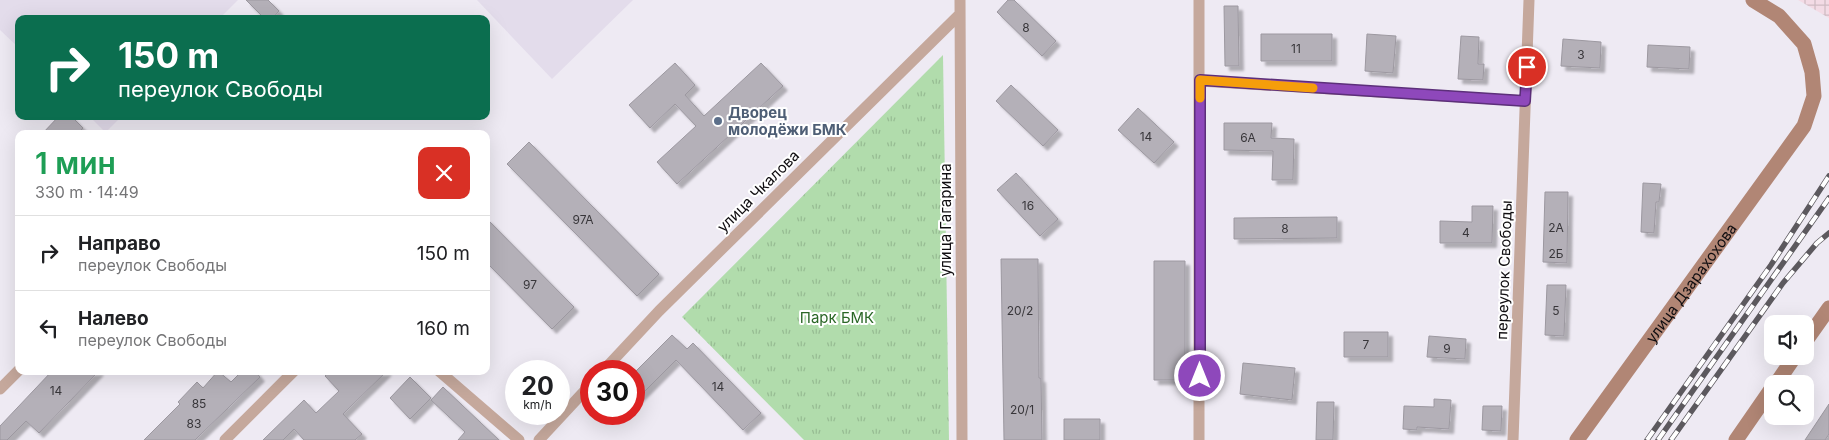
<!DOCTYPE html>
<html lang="ru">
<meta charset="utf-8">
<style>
body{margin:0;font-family:Inter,sans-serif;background:#f6f6f6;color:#202124;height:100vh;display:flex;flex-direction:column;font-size:19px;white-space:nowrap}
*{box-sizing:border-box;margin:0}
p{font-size:16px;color:#757577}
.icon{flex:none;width:28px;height:28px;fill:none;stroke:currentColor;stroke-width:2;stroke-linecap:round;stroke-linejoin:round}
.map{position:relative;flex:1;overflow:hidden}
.sheet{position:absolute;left:15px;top:130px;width:475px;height:245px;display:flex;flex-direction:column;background:#fff;border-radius:10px;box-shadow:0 5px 20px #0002}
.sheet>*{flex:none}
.guide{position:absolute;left:15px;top:15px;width:475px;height:105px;border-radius:10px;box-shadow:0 5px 20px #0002;background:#0b6e4f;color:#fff;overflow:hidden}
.tools{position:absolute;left:1764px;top:315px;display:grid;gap:10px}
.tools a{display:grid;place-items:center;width:50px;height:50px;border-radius:10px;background:#fff;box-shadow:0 5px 20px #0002;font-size:25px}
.speed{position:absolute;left:505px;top:360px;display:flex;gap:10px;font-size:25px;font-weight:700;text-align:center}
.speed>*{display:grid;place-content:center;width:65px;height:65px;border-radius:50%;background:#fff;box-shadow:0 5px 20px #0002;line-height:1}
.speed small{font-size:12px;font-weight:400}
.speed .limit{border:8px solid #d22;background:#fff;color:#111}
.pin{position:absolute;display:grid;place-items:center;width:42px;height:42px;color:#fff;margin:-21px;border:2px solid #fff;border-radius:50%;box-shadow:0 1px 5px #0007}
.me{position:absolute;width:55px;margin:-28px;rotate:0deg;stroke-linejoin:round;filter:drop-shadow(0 0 4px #0008)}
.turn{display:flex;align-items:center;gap:18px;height:105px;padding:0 20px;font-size:22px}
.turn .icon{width:65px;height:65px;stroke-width:2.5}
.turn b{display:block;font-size:35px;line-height:42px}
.round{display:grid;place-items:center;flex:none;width:52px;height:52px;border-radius:10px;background:#f6f6f6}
.summary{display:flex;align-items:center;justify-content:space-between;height:85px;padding:0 20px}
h1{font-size:30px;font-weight:600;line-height:38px;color:#1e9e55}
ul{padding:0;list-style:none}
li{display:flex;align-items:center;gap:15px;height:75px;padding:0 20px;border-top:1px solid #e0e0e0}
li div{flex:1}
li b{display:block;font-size:19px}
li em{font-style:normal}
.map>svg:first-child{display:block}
</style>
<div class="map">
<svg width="1829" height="440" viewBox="0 0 1829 440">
<defs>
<pattern id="industrial-grid" width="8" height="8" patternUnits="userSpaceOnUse" patternTransform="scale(1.25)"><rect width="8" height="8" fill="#f3dbe5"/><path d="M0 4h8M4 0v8" fill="none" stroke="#cfbbc3"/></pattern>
<pattern id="park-tufts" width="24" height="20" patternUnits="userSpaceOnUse" patternTransform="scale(1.25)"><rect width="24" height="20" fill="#b1dcac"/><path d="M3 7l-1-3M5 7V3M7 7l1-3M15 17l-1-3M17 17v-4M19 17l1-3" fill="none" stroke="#97bc93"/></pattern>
<filter id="shadow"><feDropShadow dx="4.5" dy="4.5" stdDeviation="1" flood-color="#0004"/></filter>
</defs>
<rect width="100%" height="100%" fill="#eeeaf3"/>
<path fill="#e3dceb" d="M0 0H238L219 19H19V48L0 30Z
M477 0H633L552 79Z
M89 116H122L106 132 107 134Z"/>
<path fill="url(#industrial-grid)" d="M1798 0H1829V18Z"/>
<path fill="url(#park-tufts)" d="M943 55 949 440H804L682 317Z"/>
<path fill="#b4b0b8" stroke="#9c98a0" filter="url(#shadow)" d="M246 0H268L279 11 272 19H265Z
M1008 0H1014L1056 41 1042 56 997 12Z
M1224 6H1238L1239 66H1225Z
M1261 34H1332V61H1261Z
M1367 34 1396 36 1393 73 1365 71Z
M1461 36 1479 37 1478 64H1484L1483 80 1458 79Z
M1563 39 1601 42 1600 68 1561 66Z
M1648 45 1690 47 1689 69 1647 67Z
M675 63 695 85 685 95 704 116 761 63 783 86 677 184 657 162 696 126 675 104 650 128 629 105Z
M1011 85 1058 130 1043 146 996 101Z
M1138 108 1174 142 1154 163 1118 130Z
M59 116H71L83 128 77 134H42Z
M1224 123H1272L1271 138 1294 139 1293 180H1272L1273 151 1224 150Z
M529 142 659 274 637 296 507 164Z
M1016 173 1058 219 1040 236 997 190Z
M1643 183 1661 184 1659 202H1656L1654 233 1641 232Z
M1545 192H1568L1567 263 1543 262Z
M1472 206H1493L1492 243H1440V221L1472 222Z
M1337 217V238L1234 239V218Z
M486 218 574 307 552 329 486 262Z
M1001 259H1038L1039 378H1041L1042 440H1004Z
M1154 261H1185V380H1154Z
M1547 285H1566L1564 336 1545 335Z
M1344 332H1388V357H1344Z
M672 335 687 349 693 343 761 413 743 430 676 360 634 402V373Z
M1429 336 1466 339 1465 359 1427 357Z
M1243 363 1295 368 1292 400 1240 394Z
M52 371H99L39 433 26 421 7 440H0V426Z
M218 371 231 382 242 371H255L260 377 195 440H144L180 404 178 402 197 382 203 388Z
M330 371H387L343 414 362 434 355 440H304L294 429 283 440H263L304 400 316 413 339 391 325 376Z
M410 377 431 398 410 419 390 398Z
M443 387 499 440H458L465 432 431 400Z
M1434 399 1451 400 1449 429 1417 427V430L1403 429 1404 406 1434 407Z
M1317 402H1334L1333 440H1316Z
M1829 404V434L1825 440H1805Z
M1483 406H1502L1501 431 1482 430Z
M1064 419H1100V440H1064Z"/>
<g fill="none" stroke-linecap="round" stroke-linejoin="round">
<path stroke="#c5a89c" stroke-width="11" d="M960 0 962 440
M1199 0V440
M1200 81 1525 101
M439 371 519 440
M603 371 659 311 959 15
M0 389 19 370
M225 440 294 371
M539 440 591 384
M1513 440 1529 0"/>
<g stroke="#b18675" stroke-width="15">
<path d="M1805 342 1829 308"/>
<path d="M1776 384 1795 356"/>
<path id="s1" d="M1577 440 1804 126 1814 96 1812 72 1804 44 1779 16 1753 0"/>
<path d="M1736 440 1772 388"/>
</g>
<defs>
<path id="rail" d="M1647 440 1771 265 1829 176
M1658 440 1829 198
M1671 440 1783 283 1817 243 1829 233"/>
</defs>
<use href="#rail" stroke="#5c595e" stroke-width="5.5"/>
<use href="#rail" stroke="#fff" stroke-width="4" stroke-dasharray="11" stroke-linecap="butt"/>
</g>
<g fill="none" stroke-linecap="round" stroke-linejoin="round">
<defs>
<path id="route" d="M1200 376V80L1525 101 1527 67"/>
</defs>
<use href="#route" stroke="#5c2f7a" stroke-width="12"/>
<use href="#route" stroke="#8e48bb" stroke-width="9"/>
<path stroke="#f59e0b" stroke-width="9" d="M1200 98V80L1313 88"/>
</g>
<circle fill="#5c6f8a" stroke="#fff" stroke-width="2" cx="718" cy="121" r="5"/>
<g text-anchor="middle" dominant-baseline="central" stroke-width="4" stroke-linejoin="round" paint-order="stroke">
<g font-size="12" fill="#38363a">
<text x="1026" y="27">8</text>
<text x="1296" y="48">11</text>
<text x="1581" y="54">3</text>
<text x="1146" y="136">14</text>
<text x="1248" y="137">6А</text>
<text x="1028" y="205">16</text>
<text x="583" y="219">97А</text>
<text x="1556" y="227">2А</text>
<text x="1285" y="228">8</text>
<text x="1466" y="232">4</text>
<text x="1556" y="253">2Б</text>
<text x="530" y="284">97</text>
<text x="1020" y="310">20/2</text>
<text x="1556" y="310">5</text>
<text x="1366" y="344">7</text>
<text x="1447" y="348">9</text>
<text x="718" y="386">14</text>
<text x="56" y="390">14</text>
<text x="199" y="403">85</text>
<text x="1022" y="409">20/1</text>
<text x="194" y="423">83</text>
</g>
<g font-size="15" font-weight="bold" fill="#4e5e75" stroke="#fff" text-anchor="start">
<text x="728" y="112">Дворец<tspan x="728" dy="17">молодёжи БМК</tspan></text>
</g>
<g font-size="15" fill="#0f0d10" stroke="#fff">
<text transform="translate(758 191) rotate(-45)">улица Чкалова</text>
<text transform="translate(945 220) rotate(-90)">улица Гагарина</text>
<text transform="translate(1504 270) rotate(-88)">переулок Свободы</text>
<text stroke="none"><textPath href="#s1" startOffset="194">улица Дзарахохова</textPath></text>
</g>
<g font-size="15" fill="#2b6727" stroke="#fff">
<text x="837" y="317">Парк БМК</text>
</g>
</g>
</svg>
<div class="tools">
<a><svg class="icon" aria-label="sound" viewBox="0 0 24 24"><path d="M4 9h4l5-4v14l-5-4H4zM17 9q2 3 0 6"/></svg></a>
<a><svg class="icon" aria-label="search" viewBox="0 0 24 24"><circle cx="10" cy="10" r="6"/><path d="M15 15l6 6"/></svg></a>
</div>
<div class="speed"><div>20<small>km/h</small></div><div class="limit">30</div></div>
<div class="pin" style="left:1527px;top:67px;background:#d93025"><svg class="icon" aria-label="arrive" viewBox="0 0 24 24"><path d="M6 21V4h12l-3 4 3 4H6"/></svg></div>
<svg class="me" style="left:1200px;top:376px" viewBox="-20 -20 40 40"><circle r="17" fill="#8e48bb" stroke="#fff" stroke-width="3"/><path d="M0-11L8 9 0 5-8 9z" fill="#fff"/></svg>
<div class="guide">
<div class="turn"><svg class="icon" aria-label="right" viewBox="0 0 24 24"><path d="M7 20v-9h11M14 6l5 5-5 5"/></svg><div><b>150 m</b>переулок Свободы</div></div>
</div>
<section class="sheet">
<div class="summary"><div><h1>1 мин</h1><p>330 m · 14:49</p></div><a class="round" style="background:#d93025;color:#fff"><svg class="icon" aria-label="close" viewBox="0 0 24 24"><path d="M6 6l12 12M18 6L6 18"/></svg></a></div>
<ul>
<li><svg class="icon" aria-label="right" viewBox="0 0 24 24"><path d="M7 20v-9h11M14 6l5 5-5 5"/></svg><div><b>Направо</b><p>переулок Свободы</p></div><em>150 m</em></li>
<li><svg class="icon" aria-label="left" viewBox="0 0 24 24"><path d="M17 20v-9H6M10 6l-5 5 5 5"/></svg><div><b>Налево</b><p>переулок Свободы</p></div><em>160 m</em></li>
</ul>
</section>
</div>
